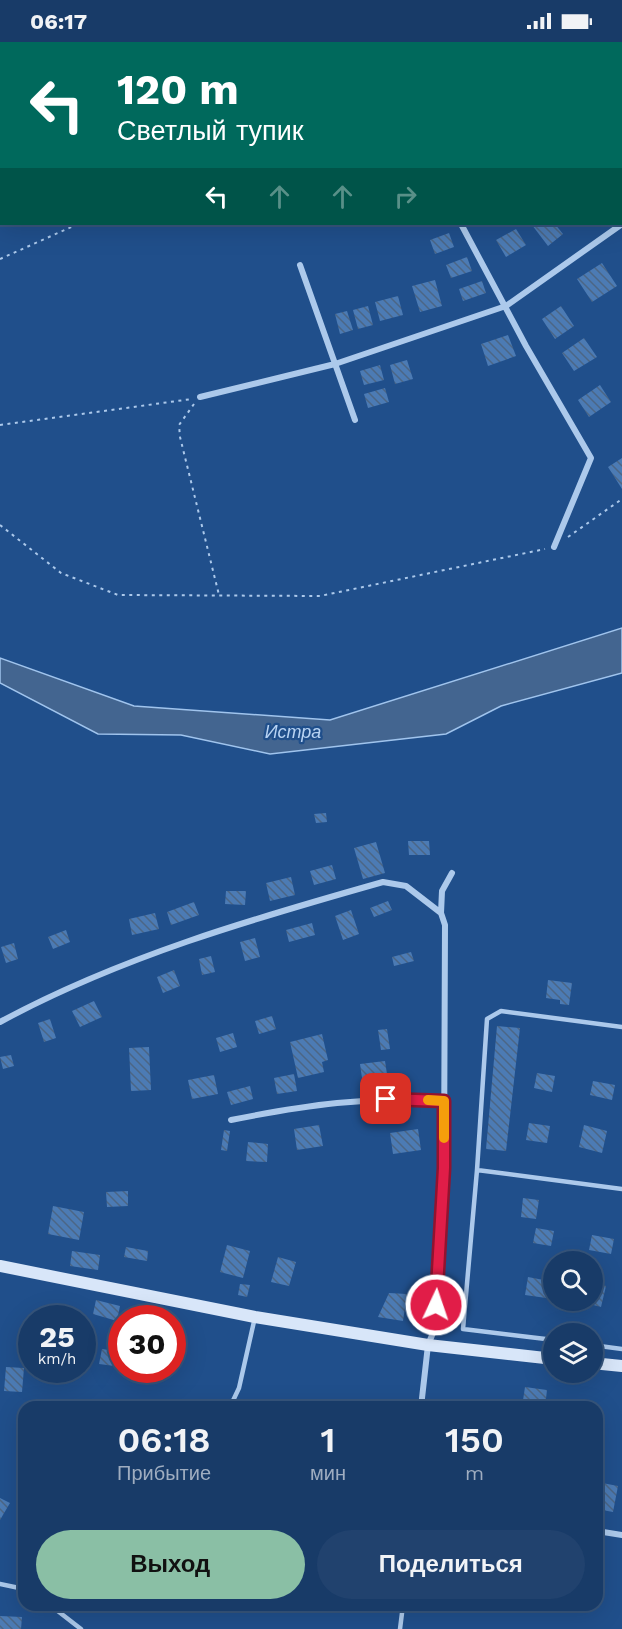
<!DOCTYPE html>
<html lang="ru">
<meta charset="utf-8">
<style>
body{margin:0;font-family:"Work Sans",sans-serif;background:#21426e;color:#f1f3f6;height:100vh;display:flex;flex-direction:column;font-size:22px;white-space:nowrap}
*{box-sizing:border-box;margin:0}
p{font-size:20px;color:#9fadc0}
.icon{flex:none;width:33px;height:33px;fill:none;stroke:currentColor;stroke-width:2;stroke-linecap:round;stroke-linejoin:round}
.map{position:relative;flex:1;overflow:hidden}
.drawer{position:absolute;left:18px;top:1359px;width:585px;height:210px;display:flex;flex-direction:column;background:#183b68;border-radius:18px;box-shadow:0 6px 24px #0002,0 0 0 2px #36557c}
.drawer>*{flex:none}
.top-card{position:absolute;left:0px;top:0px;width:622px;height:183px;box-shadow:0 6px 24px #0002,0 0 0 2px #36557c;background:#00695c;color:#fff;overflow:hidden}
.tools{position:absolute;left:543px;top:1209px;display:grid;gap:12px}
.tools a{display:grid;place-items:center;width:60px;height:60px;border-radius:50%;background:#183b68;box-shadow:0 6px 24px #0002,0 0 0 2px #36557c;font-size:30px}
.speed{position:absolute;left:18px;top:1263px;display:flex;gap:12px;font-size:30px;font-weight:700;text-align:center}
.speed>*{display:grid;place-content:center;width:78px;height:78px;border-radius:50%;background:#183b68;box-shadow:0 6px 24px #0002,0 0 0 2px #36557c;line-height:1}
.speed small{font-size:15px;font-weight:400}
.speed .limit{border:9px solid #d22;background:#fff;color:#111}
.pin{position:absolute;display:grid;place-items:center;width:51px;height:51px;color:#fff;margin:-26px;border-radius:12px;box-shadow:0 3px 9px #0006}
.me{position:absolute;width:66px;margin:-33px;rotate:3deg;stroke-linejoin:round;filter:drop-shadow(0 0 4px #0008)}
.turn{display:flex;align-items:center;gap:21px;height:126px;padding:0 18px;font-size:27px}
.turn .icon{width:78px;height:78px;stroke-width:2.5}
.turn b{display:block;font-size:42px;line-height:51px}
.lanes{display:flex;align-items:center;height:57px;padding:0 18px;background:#0003;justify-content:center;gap:30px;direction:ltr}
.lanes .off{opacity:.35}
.eta{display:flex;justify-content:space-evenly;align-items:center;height:102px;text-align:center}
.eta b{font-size:36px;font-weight:600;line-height:42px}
.cta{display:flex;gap:12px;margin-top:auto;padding:12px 18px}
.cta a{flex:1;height:69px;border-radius:36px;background:#8abfa5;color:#111;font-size:24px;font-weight:600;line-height:69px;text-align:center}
.cta a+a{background:#21426e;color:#f1f3f6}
.status{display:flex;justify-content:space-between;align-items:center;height:42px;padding:0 30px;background:#183b68;direction:ltr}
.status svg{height:16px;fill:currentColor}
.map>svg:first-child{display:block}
</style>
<div class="status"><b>06:17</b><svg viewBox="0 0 49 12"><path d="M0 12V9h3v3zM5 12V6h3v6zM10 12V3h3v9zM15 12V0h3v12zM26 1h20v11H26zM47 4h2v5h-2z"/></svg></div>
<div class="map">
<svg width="622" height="1587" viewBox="0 0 622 1587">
<defs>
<pattern id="building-back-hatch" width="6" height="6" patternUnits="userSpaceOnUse" patternTransform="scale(1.5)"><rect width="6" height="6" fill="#4c7bb4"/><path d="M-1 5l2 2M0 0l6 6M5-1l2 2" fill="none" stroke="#4c6685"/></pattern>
</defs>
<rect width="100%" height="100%" fill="#204f8b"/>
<path fill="#436590" stroke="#a0c4ed" stroke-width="1.5" d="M622 586V631L501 664 446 692 270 712 181 693 98 692 0 641V616L134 664 330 678Z"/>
<path fill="url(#building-back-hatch)" d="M534 182H555L563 192 548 204 532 183Z
M516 187 526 203 506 215 496 198Z
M449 191 454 205 435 212 430 198Z
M467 215 472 229 451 236 446 223Z
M602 221 617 244 592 260 577 237Z
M435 238 442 264 420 270 412 244Z
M482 239 486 251 463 259 459 247Z
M398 254 403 273 380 279 375 260Z
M368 264 373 283 358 287 353 268Z
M561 264 574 284 555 297 542 277Z
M347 269 353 288 340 292 335 272Z
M508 293 516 314 488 324 481 302Z
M584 296 597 315 574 329 562 311Z
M407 318 413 337 395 342 390 323Z
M380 323 384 338 364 343 360 329Z
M600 343 611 360 589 375 578 358Z
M385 346 389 360 368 366 364 352Z
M622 416V447L608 425Z
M326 771 327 780 316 781 314 772Z
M408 799H429L430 813H409Z
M376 800 385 831 363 837 354 806Z
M332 823 336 837 314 843 310 829Z
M291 835 295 853 270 859 266 841Z
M226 849H246L245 863 225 862Z
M388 859 392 868 374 875 370 866Z
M194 860 199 873 171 883 167 870Z
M351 868 359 892 343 898 335 874Z
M155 871 159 887 132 893 129 877Z
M312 881 315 893 289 900 286 888Z
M66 888 70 900 53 907 48 895Z
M255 896 260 915 245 919 240 900Z
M14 901 18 917 6 921 1 905Z
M411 910 414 919 394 924 392 915Z
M211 914 215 930 202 933 199 917Z
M174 928 180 944 163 951 157 935Z
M548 938 572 941 569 963 560 962V958L546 956Z
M94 959 102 975 80 985 72 969Z
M272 974 276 987 259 992 255 979Z
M50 977 56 996 44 1000 38 981Z
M497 984 520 986 506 1109 486 1107Z
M387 987 390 1007 381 1008 378 988Z
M233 991 237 1005 220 1010 216 996Z
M322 992 328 1018 322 1020 324 1030 298 1036 290 1000Z
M149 1005 151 1048 131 1049 129 1006Z
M11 1013 14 1024 3 1027 0 1015Z
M385 1019 387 1032 362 1036 360 1022Z
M537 1031 555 1034 552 1050 534 1046Z
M294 1032 297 1049 277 1052 274 1036Z
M214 1033 218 1052 192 1057 188 1038Z
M593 1039 615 1043 612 1058 590 1053Z
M250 1044 253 1057 231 1063 227 1050Z
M529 1081 550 1084 547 1101 526 1098Z
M319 1083 323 1104 297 1108 294 1087Z
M584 1083 607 1089 602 1111 579 1105Z
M418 1087 421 1108 393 1112 390 1091Z
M224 1088 230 1089 227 1109 221 1108Z
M248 1100 268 1102 267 1120 246 1119Z
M128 1149V1164L107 1165 106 1150Z
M523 1156 539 1158 536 1177 521 1175Z
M53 1164 84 1170 79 1198 48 1192Z
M536 1186 554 1189 551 1204 533 1201Z
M592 1193 614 1197 611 1212 589 1208Z
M227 1203 250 1209 243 1236 220 1230Z
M126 1205 148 1209 147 1219 124 1215Z
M72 1209 100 1213 98 1228 70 1224Z
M278 1215 296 1220 289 1244 271 1240Z
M528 1235 549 1239 546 1256 525 1253Z
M592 1240 606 1244 601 1265 578 1259 592 1258Z
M240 1242 250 1243 247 1255 238 1253Z
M389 1251 407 1252 403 1279 378 1275Z
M96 1258 120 1264 117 1279 93 1272Z
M77 1268V1276H52V1269Z
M102 1307 122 1310V1325L99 1322Z
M6 1325 24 1326 22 1350 4 1349Z
M148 1328H165V1334L148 1332Z
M525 1345 547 1348 545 1365H522Z
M597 1440 618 1444 613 1470 597 1467Z
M0 1456 10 1461 0 1478Z
M0 1574 22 1575 21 1587H0Z"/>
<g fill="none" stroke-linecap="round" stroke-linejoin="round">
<path stroke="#acc9eb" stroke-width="2" stroke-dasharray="3 4.5" stroke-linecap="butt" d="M393 2H396
M0 217 78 182
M194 362 179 383 180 395 219 553
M0 383 192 357
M0 483 61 531 118 553 320 554 545 507
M568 495 622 457"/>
<path stroke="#acc9eb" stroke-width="4.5" d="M477 1128 487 977 501 969 622 985
M554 1298 463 1287 477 1128 622 1147
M592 1303 622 1307
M230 1365 239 1346 255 1275
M0 1542 24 1547
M50 1563 81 1587
M400 1587 403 1563"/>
<path stroke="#acc9eb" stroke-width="6" d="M514 0 515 2
M504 2 507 0
M621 135 622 136
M461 182 526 304 591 416 554 505
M300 223 355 378
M200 355 335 322 506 264 622 182
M441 871 442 849 452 831
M0 980C120 915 252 877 383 840L406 844 441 871 445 883 444 1126 435 1286 428 1303 421 1365
M231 1078C306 1063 368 1054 444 1059
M597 1489 622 1493"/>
<path stroke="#d8e6f9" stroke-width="12" d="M0 1224 255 1275 428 1303 554 1317
M592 1321 622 1324"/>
</g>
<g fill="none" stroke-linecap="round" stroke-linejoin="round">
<defs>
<path id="route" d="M386 1057 444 1059V1126L436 1263"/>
</defs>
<use href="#route" stroke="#92132f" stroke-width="15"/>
<use href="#route" stroke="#e11d48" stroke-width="10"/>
<path stroke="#f59e0b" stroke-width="10" d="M428 1058 444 1059V1096"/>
</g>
<g text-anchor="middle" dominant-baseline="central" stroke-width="4.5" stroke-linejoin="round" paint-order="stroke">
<g font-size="18" font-style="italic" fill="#b8d3f3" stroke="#204f8b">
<text x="293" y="689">Истра</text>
</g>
</g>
</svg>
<div class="tools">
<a><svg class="icon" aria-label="search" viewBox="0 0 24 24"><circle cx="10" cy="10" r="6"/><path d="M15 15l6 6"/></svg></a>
<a><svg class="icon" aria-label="layers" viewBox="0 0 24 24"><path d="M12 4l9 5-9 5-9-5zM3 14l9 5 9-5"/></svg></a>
</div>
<div class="speed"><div>25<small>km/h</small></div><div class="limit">30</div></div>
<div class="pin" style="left:386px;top:1057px;background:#d93025"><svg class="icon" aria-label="arrive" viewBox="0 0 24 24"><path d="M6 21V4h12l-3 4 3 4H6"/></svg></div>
<svg class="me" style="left:436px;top:1263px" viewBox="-20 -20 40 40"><circle r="17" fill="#e11d48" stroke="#fff" stroke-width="3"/><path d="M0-11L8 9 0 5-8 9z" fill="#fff"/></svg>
<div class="top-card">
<div class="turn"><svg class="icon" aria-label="left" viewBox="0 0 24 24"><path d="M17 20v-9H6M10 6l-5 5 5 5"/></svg><div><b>120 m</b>Светлый тупик</div></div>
<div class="lanes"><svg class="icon" aria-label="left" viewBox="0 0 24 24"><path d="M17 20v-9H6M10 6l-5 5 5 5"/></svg><svg class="icon off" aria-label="ahead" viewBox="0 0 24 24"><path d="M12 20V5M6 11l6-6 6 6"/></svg><svg class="icon off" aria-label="ahead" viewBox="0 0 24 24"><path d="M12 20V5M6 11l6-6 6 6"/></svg><svg class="icon off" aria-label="right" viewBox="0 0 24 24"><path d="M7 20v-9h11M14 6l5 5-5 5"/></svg></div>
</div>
<section class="drawer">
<div class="eta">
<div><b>06:18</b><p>Прибытие</p></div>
<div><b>1</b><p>мин</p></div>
<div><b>150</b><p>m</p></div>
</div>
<div class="cta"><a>Выход</a><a>Поделиться</a></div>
</section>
</div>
